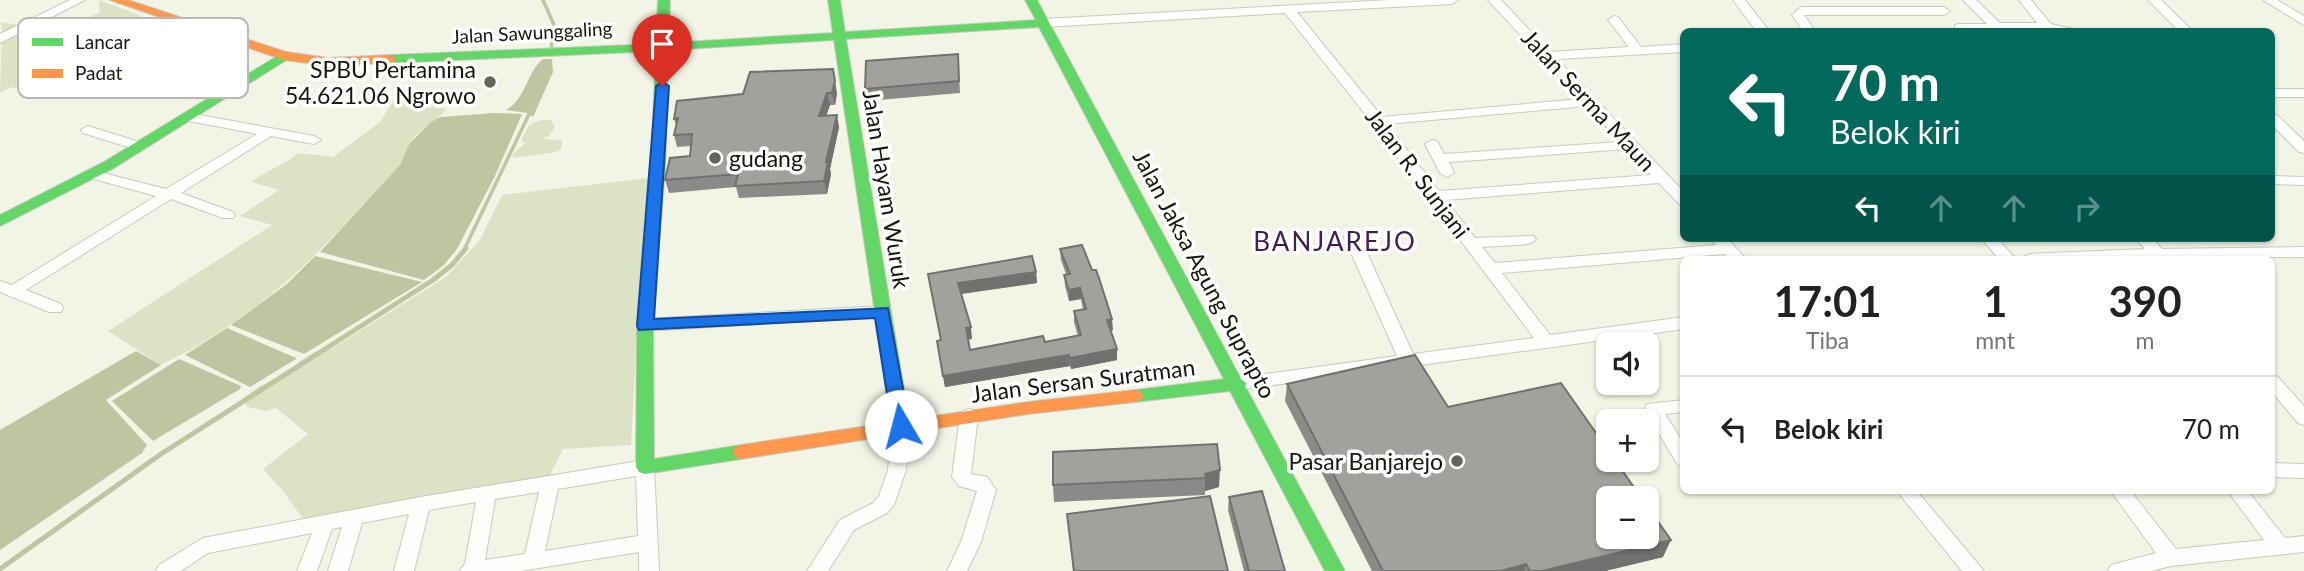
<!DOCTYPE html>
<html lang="id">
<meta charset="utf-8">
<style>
body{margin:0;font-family:Lato,sans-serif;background:#f6f6f6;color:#222;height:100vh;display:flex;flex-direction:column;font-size:26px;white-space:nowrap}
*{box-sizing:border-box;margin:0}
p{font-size:23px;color:#767676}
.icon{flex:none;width:38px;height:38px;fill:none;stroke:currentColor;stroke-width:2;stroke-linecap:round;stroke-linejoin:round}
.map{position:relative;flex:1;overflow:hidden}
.drawer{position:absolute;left:1680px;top:256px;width:595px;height:238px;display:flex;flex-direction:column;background:#fff;border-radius:10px;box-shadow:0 2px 5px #0004}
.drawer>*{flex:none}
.hud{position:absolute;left:1680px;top:28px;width:595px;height:214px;border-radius:10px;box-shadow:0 2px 5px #0004;background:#00695c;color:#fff;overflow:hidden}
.controls{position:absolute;left:1596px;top:332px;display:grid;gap:14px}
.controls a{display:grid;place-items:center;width:63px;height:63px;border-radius:10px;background:#fff;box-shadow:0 2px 5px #0004;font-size:35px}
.pin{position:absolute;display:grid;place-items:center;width:60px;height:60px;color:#fff;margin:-72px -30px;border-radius:50% 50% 50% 0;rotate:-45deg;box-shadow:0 0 7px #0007}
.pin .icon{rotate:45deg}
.me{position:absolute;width:77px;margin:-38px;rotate:352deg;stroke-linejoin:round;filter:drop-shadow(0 0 5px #0008)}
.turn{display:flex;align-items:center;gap:24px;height:147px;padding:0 35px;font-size:32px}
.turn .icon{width:91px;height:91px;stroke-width:2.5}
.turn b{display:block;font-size:49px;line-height:60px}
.lanes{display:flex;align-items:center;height:66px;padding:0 35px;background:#0003;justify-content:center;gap:35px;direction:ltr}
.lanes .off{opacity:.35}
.eta{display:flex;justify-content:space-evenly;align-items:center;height:119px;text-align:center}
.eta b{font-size:42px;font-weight:700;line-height:49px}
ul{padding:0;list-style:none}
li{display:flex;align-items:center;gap:21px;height:105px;padding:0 35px;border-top:2px solid #e0e0e0}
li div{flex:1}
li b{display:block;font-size:26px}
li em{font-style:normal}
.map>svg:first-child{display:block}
</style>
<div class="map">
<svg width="2304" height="571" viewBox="0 0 2304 571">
<rect width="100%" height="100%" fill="#f2f5e5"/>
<path fill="#dce2c4" d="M99 0 142 16 118 24 67 49 63 53 72 56 61 62 63 65 36 80 38 82 19 89 11 87 0 93 2 27 0 22 19 25 61 8 67 10 51 19 76 23 100 12Z
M445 89 434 108H447C438 121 422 127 412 140 407 147 406 157 401 164 391 180 374 193 361 207 302 272 241 327 161 365L108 331 272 225 240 216 279 190 251 182C267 169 281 168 298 153L333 157 380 122 394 100 404 91Z
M541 120H551L555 126 550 135 541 139 562 140 561 149 556 152 514 158 512 155 525 143 521 140 529 125Z
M649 178 637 326 631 445 563 449 548 479 303 519 283 491 263 469 308 434 276 408 265 411 247 407 245 397 260 386 286 377 299 362 314 352 331 349 446 277 480 240 502 195Z"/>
<path fill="#bfc5a0" d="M543 59H552L553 72 533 117 527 113 506 110C526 99 526 73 543 59Z
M494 113 522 114 495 176 457 249 444 265 424 280 320 252 400 165 410 143 431 122 441 117Z
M315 256 422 282 304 354 231 325 287 284Z
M227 328 296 358V359L250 387 185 355Z
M136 351 161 365 106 400 147 445 142 453 0 550V430Z
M179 359 241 386 240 389 153 441 112 401Z"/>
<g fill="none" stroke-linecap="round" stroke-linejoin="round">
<path stroke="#bfc5a0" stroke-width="3.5" d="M543 0 554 25 551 51
M464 250 531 110"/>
<path stroke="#bfc5a0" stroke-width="5" d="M0 569 161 454 433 280 452 265 466 248"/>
<defs>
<path id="street" d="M70 0H85L0 43V34Z
M1389 0H1458L1452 4 1297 12 1382 117 1580 99 1488 0H1501L1550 52 1629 47 1608 20 1614 16 1618 17 1641 47 1684 44V52L1557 59 1684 192V205L1679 204 1659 183 1446 200 1475 238 1533 236 1536 239 1533 242 1528 244 1482 247 1495 263 1716 245 1710 238H1727L1746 259H1729L1725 254 1502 273 1550 335 1684 317V329L1238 390 1232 388 1229 384 1232 380 1238 378 1397 356 1344 237 1352 232 1360 237 1413 354 1534 338 1373 124 1285 13 1044 27 1038 23 1044 19ZM1587 106 1620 142 1444 154 1437 141 1432 140 1425 144 1440 173 1447 177 1454 173 1449 162 1627 149 1651 175 1439 191 1387 124Z
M1733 0H1745L1770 32H1757Z
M1963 0H1976L2000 23H2037L2019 0H2031L2051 24 2086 32 1955 31V25L1959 24H1987Z
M2148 0H2161L2194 32H2180Z
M2263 0H2277L2304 16V25Z
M1801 7H1944L1950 11 1944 15H1804L1816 32H1804L1792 15Z
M2272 89H2304V97H2272Z
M189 113 314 136 321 140 314 144 271 136 181 193 233 212 235 215 233 218H223L171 199 26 290 61 304 63 308 61 312H49L0 292V281L12 285 156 196 90 178 88 175 90 172 95 171 166 189 257 134 184 120V114Z
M2272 114 2277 115 2304 141V153L2299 152 2272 125Z
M88 126 146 144 148 147 141 151 83 133 81 130Z
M2272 176 2304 177V185L2272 184Z
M1981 238H1997L2016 259H1999Z
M2135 238H2152L2162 249 2304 247V257L2021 259 2029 254 2145 249Z
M882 306 890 312 888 316 645 331 637 325 645 319Z
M2272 375 2278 377 2304 406V425L2298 423 2272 392Z
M1684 400V412L1665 414 1684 444V467L1678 465 1644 409 1647 404Z
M969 409 975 411 978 416 971 474 987 477 996 490 981 542 967 571H947L961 542 977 491 959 486 952 477 960 416 963 411Z
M901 419 907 421 910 426 906 470 894 505 887 513 854 530 828 571H807L840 520 873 503 879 496 888 470 892 426 895 421Z
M645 460 651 462 654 467 659 571H639V552L520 571H459L465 564 476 502 429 510 414 571H394L409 514 362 523 348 571H328L342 527 332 529 317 571H297L312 533 208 553 181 571H156L159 565 203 538 421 497ZM636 476 638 536 545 551 558 489ZM539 492 525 554 485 560 495 499Z
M2272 463 2304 464V478L2272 477Z
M1896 490H1916L1984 571H1962Z
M2110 490H2130L2176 549 2264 540 2227 490H2247L2285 538 2304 536V552L2171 566 2151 571H2108L2111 565 2156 553Z"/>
<path id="fast" d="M658 0H670L669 43 833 33 828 0H840L845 32 1036 20 1025 0H1037L1241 379 1247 384 1245 386 1345 571H1325L1230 391 1135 402 1129 400 1126 396 1129 392 1135 390 1224 379 1039 27 846 39 910 426 907 431H895L892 426 834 40 668 50 665 168 653 325 654 459 741 445 747 447 750 452 747 457 741 459 645 474 639 472 636 467 637 325 651 168 656 51 391 63 385 59 391 55 656 44Z
M284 52 288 53V59L114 168 0 226V215L104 162Z"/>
<path id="slow" d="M110 0H128L286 52 329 58 391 55 397 59 391 63 329 66 284 60Z
M1135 390 1141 392 1144 396 1141 400 1135 402 1028 414 741 459 735 457 732 452 735 447 741 445 1028 402Z"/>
</defs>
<use href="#street" stroke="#c7cabd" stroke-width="2"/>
<use href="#fast" stroke="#c7cabd" stroke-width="2"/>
<use href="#slow" stroke="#c7cabd" stroke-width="2"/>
<use href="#street" fill="#fdfefb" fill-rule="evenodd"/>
<use href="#fast" fill="#63d668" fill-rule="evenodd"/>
<use href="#slow" fill="#ff974d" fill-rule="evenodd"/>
</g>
<path fill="#8b8a88" d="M958 54 960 93 867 101 865 89Z
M837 93 835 105H830L826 116 839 127 830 169 831 174 827 194 739 198 736 187 669 193 665 180 690 156 691 146 677 147 674 135 676 125 674 119 743 94Z
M1060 249 1113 330 1111 331 1117 360 1071 369 1070 366 945 387 937 341 941 340 930 285 1036 272 1037 283 961 294 972 339H968L970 350 1045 342 1078 336 1074 322V311L1083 309 1081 299 1069 301 1065 286 1064 275 1066 274 1061 260Z
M1287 384 1448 407 1663 557 1605 571H1372L1285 401Z
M1217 444 1219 487 1205 491V495L1054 502 1053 485Z
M1229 497 1285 571H1244L1228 510Z
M1067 514 1228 571H1073Z"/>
<path fill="#71716f" d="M833 69 837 93 835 105 832 93Z
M827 93 830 105 822 128 819 116Z
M837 115 839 127 830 169 831 174 827 194 824 181 826 162Z
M1036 272 1037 283 960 294 958 283Z
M1080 288 1081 299 1069 301V290Z
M1112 319 1113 330 1107 331V320Z
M971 327 972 339 967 340 966 328Z
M1117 349V360L1071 369 1070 358Z
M1069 355 1070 366 945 387 943 376Z
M1220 470 1219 487 1205 491V474Z
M1671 540 1663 557 1605 571H1542Z
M1526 564 1524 571H1501Z"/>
<path fill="#a2a19e" stroke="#71716f" stroke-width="2" d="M958 54 959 81 865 89 866 61Z
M833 69 835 81 832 93H827L819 116 837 115 826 162H828L824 181 735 186 738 174 665 180 670 158 690 156 692 134 674 135 678 118 674 119 677 101 743 94 750 72Z
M1082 245 1092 270H1096L1099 278 1112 319 1107 320 1117 349 1070 358 1069 355 943 376 937 341 941 340 928 274 1032 256 1036 272 958 283 971 327 966 328 970 350 1043 336 1045 342 1081 335 1074 311 1086 309 1080 288 1069 290 1064 275 1070 274 1060 249Z
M1415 355 1448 407 1561 383 1608 450V460H1615L1642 499H1608V537H1647V506L1671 540 1542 571H1530L1526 564 1501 571H1383L1287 384Z
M1217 444 1220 470 1205 474 1206 478 1053 485V452Z
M1262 491 1285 571H1249L1229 497Z
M1210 496 1228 571H1074L1067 514Z"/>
<path fill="#1a73e8" stroke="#114b97" stroke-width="2" d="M662 82 669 86 654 319 888 308 910 426 908 431H895L892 426 875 318 639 330 637 326 656 86Z"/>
<g fill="#636559" stroke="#fff" stroke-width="2.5">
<circle cx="490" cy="82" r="7"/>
<circle cx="715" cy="158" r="7"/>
<circle cx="1457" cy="461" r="7"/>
</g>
<g text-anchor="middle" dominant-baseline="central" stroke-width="7" stroke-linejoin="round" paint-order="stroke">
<g font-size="19" fill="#16180e" stroke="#fff">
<text transform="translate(532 32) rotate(-3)">Jalan Sawunggaling</text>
</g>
<g font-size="23" fill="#16180e" stroke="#fff" text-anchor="end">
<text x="476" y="69">SPBU Pertamina<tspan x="476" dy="26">54.621.06 Ngrowo</tspan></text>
<text x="729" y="158" text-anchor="start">gudang</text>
<text x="1443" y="461">Pasar Banjarejo</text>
</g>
<g font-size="23" fill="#16180e" stroke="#fff">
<text transform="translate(1589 100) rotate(47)">Jalan Serma Maun</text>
<text transform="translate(1418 173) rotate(53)">Jalan R. Sunjani</text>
<text transform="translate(887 189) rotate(81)">Jalan Hayam Wuruk</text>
<text transform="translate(1205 274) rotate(62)">Jalan Jaksa Agung Suprapto</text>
<text transform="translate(1083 380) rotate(-7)">Jalan Sersan Suratman</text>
</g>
<g font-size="26" letter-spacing="2" fill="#421d53" stroke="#fff">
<text x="1335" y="241">BANJAREJO</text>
</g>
</g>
<rect x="18" y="18" width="230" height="80" rx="10" fill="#fff" stroke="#b9bab7" stroke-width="2"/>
<rect x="32" y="38" width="31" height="8" fill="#63d668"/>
<rect x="32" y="69" width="31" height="9" fill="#ff974d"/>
<g font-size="19" fill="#16180e">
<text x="75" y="49">Lancar</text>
<text x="75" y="80">Padat</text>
</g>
</svg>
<div class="controls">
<a><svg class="icon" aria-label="sound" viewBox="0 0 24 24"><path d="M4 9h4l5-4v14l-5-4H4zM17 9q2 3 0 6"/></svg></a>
<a>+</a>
<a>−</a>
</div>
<div class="pin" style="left:662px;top:86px;background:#d93025"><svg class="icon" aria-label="arrive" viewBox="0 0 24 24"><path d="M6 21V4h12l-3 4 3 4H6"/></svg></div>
<svg class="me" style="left:901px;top:426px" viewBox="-20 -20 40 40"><circle r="19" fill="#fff"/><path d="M0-13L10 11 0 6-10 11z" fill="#1a73e8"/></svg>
<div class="hud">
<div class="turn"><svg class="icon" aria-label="left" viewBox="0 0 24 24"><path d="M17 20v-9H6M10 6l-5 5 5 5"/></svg><div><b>70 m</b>Belok kiri</div></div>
<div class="lanes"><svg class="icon" aria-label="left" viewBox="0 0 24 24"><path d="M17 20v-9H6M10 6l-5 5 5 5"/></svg><svg class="icon off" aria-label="ahead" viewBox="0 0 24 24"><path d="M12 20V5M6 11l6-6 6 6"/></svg><svg class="icon off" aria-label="ahead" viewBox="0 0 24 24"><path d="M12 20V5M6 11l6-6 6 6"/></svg><svg class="icon off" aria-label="right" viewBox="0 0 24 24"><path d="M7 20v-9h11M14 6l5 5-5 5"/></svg></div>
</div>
<section class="drawer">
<div class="eta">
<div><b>17:01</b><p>Tiba</p></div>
<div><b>1</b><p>mnt</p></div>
<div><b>390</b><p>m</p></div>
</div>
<ul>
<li><svg class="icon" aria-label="left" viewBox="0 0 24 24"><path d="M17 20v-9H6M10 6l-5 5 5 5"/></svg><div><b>Belok kiri</b></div><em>70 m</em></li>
</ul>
</section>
</div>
